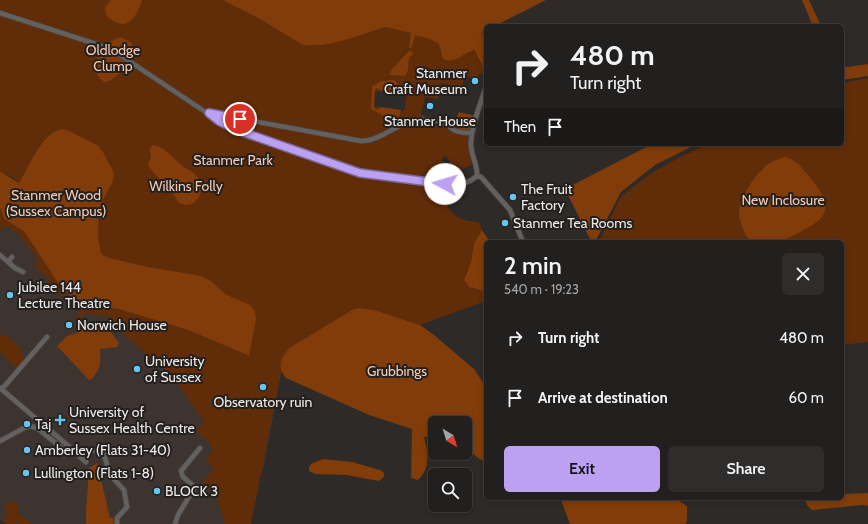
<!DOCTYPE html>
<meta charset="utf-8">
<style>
body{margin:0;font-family:Cabin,sans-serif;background:#2e2d2b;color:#f1f3f6;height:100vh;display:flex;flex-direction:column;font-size:15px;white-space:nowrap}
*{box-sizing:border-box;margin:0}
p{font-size:13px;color:#a2a3a4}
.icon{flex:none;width:22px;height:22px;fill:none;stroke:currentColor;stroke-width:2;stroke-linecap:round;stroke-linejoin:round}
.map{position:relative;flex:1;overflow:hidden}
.side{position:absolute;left:484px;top:240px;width:360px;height:260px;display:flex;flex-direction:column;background:#22201e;border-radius:6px;box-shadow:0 2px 6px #0003,0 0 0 1px #3f3e3c}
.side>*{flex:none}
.hud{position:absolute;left:484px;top:24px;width:360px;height:122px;border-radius:6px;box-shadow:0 2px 6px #0003,0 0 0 1px #3f3e3c;background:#22201e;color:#f1f3f6;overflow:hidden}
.needle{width:26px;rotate:142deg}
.tools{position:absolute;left:428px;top:416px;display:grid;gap:8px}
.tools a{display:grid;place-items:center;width:44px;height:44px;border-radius:6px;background:#22201e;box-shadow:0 2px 6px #0003,0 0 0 1px #3f3e3c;font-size:20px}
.pin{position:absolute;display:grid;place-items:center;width:34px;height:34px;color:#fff;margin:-17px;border:2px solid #fff;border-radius:50%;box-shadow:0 1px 4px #0007}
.me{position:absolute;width:44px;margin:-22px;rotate:276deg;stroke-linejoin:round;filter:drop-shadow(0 0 3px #0008)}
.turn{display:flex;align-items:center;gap:14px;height:84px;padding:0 20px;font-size:18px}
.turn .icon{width:52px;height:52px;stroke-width:2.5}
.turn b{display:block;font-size:28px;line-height:34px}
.then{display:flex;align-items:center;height:38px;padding:0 20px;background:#0003;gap:8px;font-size:15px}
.round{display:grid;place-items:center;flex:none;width:42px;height:42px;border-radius:6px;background:#2e2d2b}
.headline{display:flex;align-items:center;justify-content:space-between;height:68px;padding:0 20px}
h1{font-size:24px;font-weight:600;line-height:30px}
.primary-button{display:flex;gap:8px;margin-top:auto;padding:8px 20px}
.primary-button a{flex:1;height:46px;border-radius:6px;background:#bca0f2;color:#111;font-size:16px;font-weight:600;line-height:46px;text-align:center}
.primary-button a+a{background:#2e2d2b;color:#f1f3f6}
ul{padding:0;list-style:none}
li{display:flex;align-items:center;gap:12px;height:60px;padding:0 20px}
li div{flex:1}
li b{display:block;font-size:15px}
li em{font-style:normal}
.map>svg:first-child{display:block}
</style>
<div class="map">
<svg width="868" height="524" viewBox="0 0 868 524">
<rect width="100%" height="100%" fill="#2d2a28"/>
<path fill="#3d3430" d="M0 207 4 219 21 229 57 283 281 373 264 466 245 524H114L113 518 87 520 86 524H7L0 520Z"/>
<path fill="#612c08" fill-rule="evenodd" d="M0 0H222L260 19 301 44 313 46H319L386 27H391L436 41 440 47 441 55 452 60 473 50 486 73V75H484L480 73 477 78 465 76 461 89 441 83 438 99 425 97 421 115H424L423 123H426V125L434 127 440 125 453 132 469 136 468 145 472 164C458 173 455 170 446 156H444C442 160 439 166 438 170 434 183 446 211 458 217 464 221 472 221 479 222L482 230 474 243 471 262 465 276 473 289 486 292V301L420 325 375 310 364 308 352 310 287 351C281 358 281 364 281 373L251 524H225L216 496 203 483 214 468 205 461 212 452 210 443 194 430 205 423 171 375 110 323 112 317 86 313 80 320 76 317 80 310 60 295 40 270 38 271 35 267 32 266 39 263 37 258 16 231 11 230 9 226 3 227 1 229 0 235V207L4 219 24 231 60 286 66 293 81 303 90 306 119 309 188 330 248 356 90 250 57 213 12 177 0 171ZM375 91 407 94 404 111 400 112 374 106Z
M868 78V342L842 345V242H599L620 198 625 193 653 172 680 157 708 144H842V83Z
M0 334 2 336 4 334 20 348 24 361 17 369 0 352Z
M11 500 20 507 16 512 32 524H7L3 522 8 513 5 511 6 506Z"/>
<path fill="#813c09" d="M111 0H142C136 20 125 34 106 15L105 7Z
M222 0H546L495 26H486V30L482 33 484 36 486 37V48L484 50 486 55V73L474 50C466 52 461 58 453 60 436 64 445 47 436 42 432 39 421 37 415 35L412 47 409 48 411 33 386 27C364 33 322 51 301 44L260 19Z
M802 0H809L821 26H813Z
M121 37 132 43C132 45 133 48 133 50 133 60 116 81 105 82 89 73 97 58 102 45Z
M409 51H412L413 55 409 57 408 70 405 76 389 75 392 69Z
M868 64V76L842 80V66L848 67Z
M393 80 396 81 399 87 398 92 383 91 376 88 375 91 374 108 376 110 381 107 401 110 399 118 390 119 371 109 372 86 382 81Z
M459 112 476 116 470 131C456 132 457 124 445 121L446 117 456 119Z
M62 129 67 130 97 145 103 152 114 173 113 181 103 200 98 213V238L101 253 104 256 113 259 148 267 201 276 211 281 225 294 250 305 255 311 256 320 249 356 188 330 119 309 86 305 75 300 60 286 24 231 4 219 0 207V171L19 183C30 166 41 133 62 129Z
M652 144H697L655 165 621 192 595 242 590 239 565 189Z
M152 145C161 144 174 158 180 164 187 170 197 172 200 182 205 197 191 211 178 202L173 193 167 190 163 183 149 167 148 163C153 156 150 157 150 149Z
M784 157C795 158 802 168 808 175 815 183 828 200 825 211 824 215 821 218 818 221 813 226 784 241 777 242 769 243 761 242 752 242 747 239 743 230 741 224 741 221 739 218 739 215 738 199 757 171 770 163 774 160 780 159 784 157Z
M482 230 490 242H486V292L469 287 464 280 471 262 474 243Z
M359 308 375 310 420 325 434 335 474 369 486 387V462L478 458 465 447V423H435V436L424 437C428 452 431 468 418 480L411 478 412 429 369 415 286 378C276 367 281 356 291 347L352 310Z
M87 323 111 332 119 343 117 347 100 349C101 363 101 367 92 379L89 380 57 346 67 336 77 333 82 324Z
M323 459 352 462 380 470 384 473V477L379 481 346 475 315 474 309 471V467L311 464Z
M97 463 110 518H113L114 524H86V511L89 468Z
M868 493V506L862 505 812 510 807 505 804 498H842V494Z
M562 498H674L687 506V522L685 524H570L562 503Z"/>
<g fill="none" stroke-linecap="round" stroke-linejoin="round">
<defs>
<path id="minor" d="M0 13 96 44 117 53 219 121 237 130 360 173 453 185C462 185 470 182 477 176 478 165 471 156 471 145 470 130 481 102 486 87
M209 113 361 141C381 141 397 123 416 120 422 119 438 120 444 123 448 125 451 129 456 131 461 133 467 133 472 133
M477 176 481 177 510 210 523 242
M0 255 15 268 23 272
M8 262 12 257
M0 388 72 449
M2 389 47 337
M0 441 24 428 30 426 37 428 63 449 103 451 110 475 124 490 127 507 117 518V524
M76 450 78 455 86 462
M175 524 178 515 195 487 183 477 181 471 200 448"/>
</defs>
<use href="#minor" stroke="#484645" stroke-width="6"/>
<use href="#minor" stroke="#63605e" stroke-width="4.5"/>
</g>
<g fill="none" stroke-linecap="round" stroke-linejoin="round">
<defs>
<path id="route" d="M240 119 209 113 219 121 237 130 360 173 445 184"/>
</defs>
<use href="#route" stroke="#7a689d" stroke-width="10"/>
<use href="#route" stroke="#bca0f2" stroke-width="7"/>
</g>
<g fill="#66c4ef" stroke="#23201e" stroke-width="1.5">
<circle cx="475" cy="81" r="4"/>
<circle cx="430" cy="106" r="4"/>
<circle cx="513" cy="197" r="4"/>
<circle cx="505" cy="223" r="4"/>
<circle cx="10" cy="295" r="4"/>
<circle cx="69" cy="325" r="4"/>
<circle cx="137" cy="369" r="4"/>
<circle cx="263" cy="387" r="4"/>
<path d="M58 414h4v4h4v4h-4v4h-4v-4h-4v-4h4z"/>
<circle cx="27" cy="424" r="4"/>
<circle cx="27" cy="450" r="4"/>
<circle cx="26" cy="473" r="4"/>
<circle cx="157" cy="491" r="4"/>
</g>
<g text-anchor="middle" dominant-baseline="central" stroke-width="4" stroke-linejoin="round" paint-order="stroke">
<g font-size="14" fill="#f3c9b3" stroke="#23201e">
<text x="113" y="50">Oldlodge<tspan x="113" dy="16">Clump</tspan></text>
<text x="233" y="160">Stanmer Park</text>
<text x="186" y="186">Wilkins Folly</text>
<text x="56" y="195">Stanmer Wood<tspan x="56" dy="16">(Sussex Campus)</tspan></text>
<text x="783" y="200">New Inclosure</text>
<text x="397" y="371">Grubbings</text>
</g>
<g font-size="14" fill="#ebe9e8" stroke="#23201e" text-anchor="start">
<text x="467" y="73" text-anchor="end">Stanmer<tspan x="467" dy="16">Craft Museum</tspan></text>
<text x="430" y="121" text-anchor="middle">Stanmer House</text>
<text x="521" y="189">The Fruit<tspan x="521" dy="16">Factory</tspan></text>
<text x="513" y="223">Stanmer Tea Rooms</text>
<text x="18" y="287">Jubilee 144<tspan x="18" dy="16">Lecture Theatre</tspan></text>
<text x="77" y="325">Norwich House</text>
<text x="145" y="361">University<tspan x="145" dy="16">of Sussex</tspan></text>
<text x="263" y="402" text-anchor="middle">Observatory ruin</text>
<text x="69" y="412">University of<tspan x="69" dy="16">Sussex Health Centre</tspan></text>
<text x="35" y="424">Taj</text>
<text x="35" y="450">Amberley (Flats 31-40)</text>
<text x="34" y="473">Lullington (Flats 1-8)</text>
<text x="165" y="491">BLOCK 3</text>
</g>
</g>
</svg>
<div class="tools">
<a><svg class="needle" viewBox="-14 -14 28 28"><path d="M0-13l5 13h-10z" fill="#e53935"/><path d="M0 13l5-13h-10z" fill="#a2a3a4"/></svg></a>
<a><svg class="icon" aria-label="search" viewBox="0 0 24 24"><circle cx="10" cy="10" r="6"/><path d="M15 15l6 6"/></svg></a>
</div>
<div class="pin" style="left:240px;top:119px;background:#d93025"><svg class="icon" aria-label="arrive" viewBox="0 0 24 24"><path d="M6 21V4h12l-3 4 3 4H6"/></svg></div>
<svg class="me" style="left:445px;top:184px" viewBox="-20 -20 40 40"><circle r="19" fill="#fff"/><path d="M0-13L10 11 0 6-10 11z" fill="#bca0f2"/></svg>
<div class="hud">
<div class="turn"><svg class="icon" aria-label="right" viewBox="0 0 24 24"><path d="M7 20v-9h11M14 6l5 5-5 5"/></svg><div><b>480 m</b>Turn right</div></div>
<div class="then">Then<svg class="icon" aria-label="arrive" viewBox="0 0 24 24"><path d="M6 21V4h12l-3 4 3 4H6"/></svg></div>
</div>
<section class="side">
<div class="headline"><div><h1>2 min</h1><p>540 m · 19:23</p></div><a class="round"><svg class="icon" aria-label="close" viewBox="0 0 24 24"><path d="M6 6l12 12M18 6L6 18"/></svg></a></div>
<ul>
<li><svg class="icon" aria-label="right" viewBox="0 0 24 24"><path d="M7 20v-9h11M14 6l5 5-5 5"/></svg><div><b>Turn right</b></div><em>480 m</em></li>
<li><svg class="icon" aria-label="arrive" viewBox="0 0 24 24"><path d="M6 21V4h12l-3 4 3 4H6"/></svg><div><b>Arrive at destination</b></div><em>60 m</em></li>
</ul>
<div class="primary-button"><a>Exit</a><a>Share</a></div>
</section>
</div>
